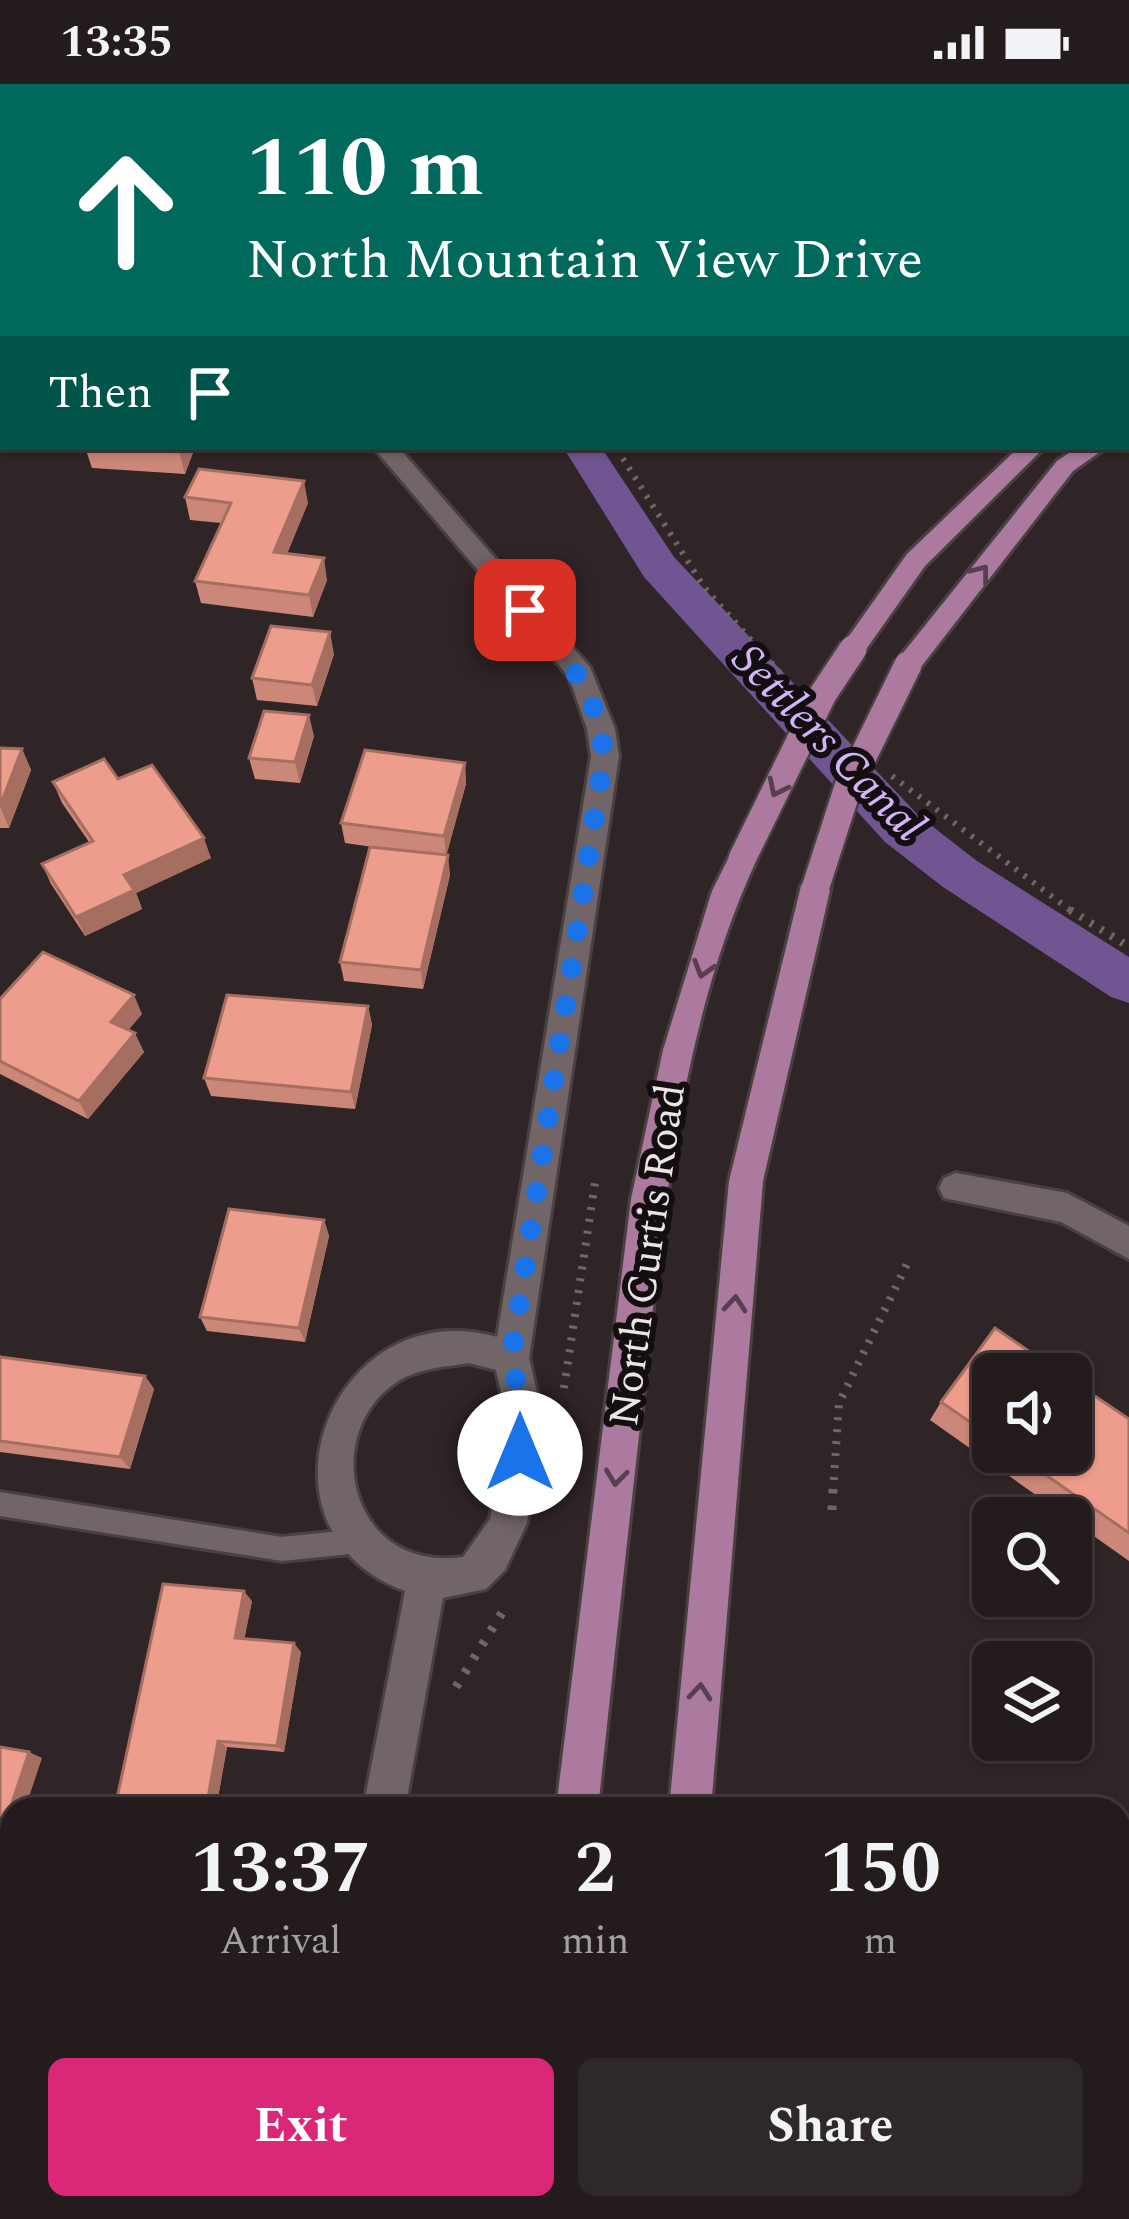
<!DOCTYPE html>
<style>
body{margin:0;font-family:Spectral,serif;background:#2f2829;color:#f1f3f6;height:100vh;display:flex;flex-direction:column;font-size:45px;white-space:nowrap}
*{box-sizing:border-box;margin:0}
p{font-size:39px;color:#a3a1a3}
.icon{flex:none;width:66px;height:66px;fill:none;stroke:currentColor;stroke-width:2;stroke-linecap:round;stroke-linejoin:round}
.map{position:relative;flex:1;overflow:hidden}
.sheet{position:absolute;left:0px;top:1713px;width:1131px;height:423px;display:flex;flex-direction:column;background:#231b1c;border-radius:36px 36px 0 0;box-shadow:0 3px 9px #0004,0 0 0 3px #40393b}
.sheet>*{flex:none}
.guide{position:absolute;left:0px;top:0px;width:1131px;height:366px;box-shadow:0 3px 9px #0004,0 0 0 3px #40393b;background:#00695c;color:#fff;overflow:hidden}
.tools{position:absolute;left:972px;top:1269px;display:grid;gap:24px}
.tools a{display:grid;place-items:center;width:120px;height:120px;border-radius:18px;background:#231b1c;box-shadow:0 3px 9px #0004,0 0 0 3px #40393b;font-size:60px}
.pin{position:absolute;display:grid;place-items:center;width:102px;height:102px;color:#fff;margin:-51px;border-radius:24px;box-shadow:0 6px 18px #0006}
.me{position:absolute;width:132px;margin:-66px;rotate:0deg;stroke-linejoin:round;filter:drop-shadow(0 0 9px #0008)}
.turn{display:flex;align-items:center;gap:42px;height:252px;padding:0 48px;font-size:54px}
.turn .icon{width:156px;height:156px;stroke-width:2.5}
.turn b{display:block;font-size:84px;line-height:102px}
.then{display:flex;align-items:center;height:114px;padding:0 48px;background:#0003;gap:24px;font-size:45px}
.eta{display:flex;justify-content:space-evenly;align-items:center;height:204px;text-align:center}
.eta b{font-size:72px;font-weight:700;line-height:84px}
.primary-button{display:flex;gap:24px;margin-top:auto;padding:24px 48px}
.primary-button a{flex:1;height:138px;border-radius:18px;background:#db2777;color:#fff;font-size:48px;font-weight:700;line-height:138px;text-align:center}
.primary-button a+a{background:#2f2829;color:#f1f3f6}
.status{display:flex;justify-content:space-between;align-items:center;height:84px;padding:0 60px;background:#231b1c;direction:ltr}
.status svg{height:33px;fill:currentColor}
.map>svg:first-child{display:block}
</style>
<div class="status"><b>13:35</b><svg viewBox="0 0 49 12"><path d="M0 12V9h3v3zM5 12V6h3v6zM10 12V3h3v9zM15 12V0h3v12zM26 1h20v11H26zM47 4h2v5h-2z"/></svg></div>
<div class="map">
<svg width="1129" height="2135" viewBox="0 0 1129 2135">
<rect width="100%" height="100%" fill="#2f2426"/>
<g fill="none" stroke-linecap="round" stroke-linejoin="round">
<path fill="#715492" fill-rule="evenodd" d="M209 0H240L242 3H211Z
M563 363H601L674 473 919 732 977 777 1129 873V919L1111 913 943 803 885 758 644 493Z"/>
<defs>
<path id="service" d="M1018 0H1033L1035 3H1020Z
M1128 54H1129V62H1128Z
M0 260H3V269H0Z
M0 1408 282 1453 359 1445 368 1448 371 1457 368 1466 359 1469 282 1477 0 1432Z"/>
<path id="minor" d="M67 0H85L87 3H69Z
M0 109H3V121H0Z
M373 363H398L590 583 615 645 619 672 529 1274 543 1334 527 1439 505 1486 486 1505 443 1514 405 1725H363L405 1507C240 1446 331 1206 497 1253L591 672 587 645 569 593ZM469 1279 496 1286 507 1334 490 1435 463 1473C349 1489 319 1349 397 1298 418 1284 445 1283 469 1279Z
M956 1089 1067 1109 1129 1142V1175L1061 1138 944 1114 939 1104 944 1094Z
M280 2124H326L324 2135H276Z"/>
<path id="secondary" d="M733 0H755L757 3H735Z
M1128 213 1129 214V228L1128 227Z"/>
<path id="primary" d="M1128 284H1129V298H1128Z
M1129 335V350H1128V335Z
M1019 363H1045L925 482 862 571H844L840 565 844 559 907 470Z
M1078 363H1107L1073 387 917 588H899L895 581 899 574 1057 377Z
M742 764 752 767 757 775C683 933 663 1127 645 1299 629 1441 613 1583 598 1725H556L631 1115 663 966 712 807 732 767Z
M816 791 826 794 831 802 763 1097 711 1725H669L729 1097 801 802 806 794Z
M508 2124H554V2135H506Z
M631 2124H677V2135H629Z"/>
</defs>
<use href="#service" stroke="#494042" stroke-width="6"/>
<use href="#minor" stroke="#494042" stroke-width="6"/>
<use href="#secondary" stroke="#494042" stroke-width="6"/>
<use href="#primary" stroke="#494042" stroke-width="6"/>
<path stroke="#706668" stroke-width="4.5" stroke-dasharray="1.5 6" stroke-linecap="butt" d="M253 0 257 3
M616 363 619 368"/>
<path stroke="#706668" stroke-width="6" stroke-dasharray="3 8" stroke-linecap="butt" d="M617 365 704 503 788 598
M892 692 1074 829"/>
<path stroke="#706668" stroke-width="8" stroke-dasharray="3 9" stroke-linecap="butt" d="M1070 826 1129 863
M564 1304 596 1092
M833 1408 839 1319 909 1176"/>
<path stroke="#706668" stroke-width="9" stroke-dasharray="4.5 12" stroke-linecap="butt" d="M832 1426 833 1405
M456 1603 505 1524"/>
<use href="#service" fill="#726568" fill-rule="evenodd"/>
<use href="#minor" fill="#726568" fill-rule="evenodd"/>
<use href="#secondary" fill="#8f6f84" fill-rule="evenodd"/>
<use href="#primary" fill="#ac799f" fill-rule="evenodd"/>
<defs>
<path id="primary-bridge" d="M742 775 823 610 853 565
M816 802 848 703 908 581"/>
</defs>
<use href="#primary-bridge" stroke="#494042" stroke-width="32" stroke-linecap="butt"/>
<use href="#primary-bridge" stroke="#ac799f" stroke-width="27"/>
</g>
<path fill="#cb8778" d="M85 363H195L185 390 92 384Z
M185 413 308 419 287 470 327 496 313 533 201 519 195 497 221 439 190 436Z
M334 570 317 622 257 616 252 594Z
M314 652 300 699 255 695 249 674Z
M0 664 22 665 31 686 9 744H0Z
M465 679 466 700 446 771 450 791 423 905 344 897 340 878 387 765 345 759 341 739Z
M118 695 211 774 136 809 142 825 85 852 51 800 42 780 89 758 62 719 53 698Z
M0 915 142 930 128 946 144 968 88 1035 0 990Z
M368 922 372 941 355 1025 211 1012 204 994Z
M324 1136 329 1152 305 1258 207 1247 200 1233Z
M0 1273 145 1292 154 1305 130 1385 0 1368Z
M993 1290V1368H1071L1129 1335V1477L930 1336 941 1318Z
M252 1517 244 1555 301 1568 284 1668 227 1663 216 1725H141L127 1724 116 1719Z
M0 2033 12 2035V2124H205L203 2135H0Z"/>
<path fill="#a56e61" d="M1091 0H1112L1105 3H1084Z
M181 363H195L185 390 179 368Z
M304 397 308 419 278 490 274 468Z
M324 474 327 496 313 533 309 511Z
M330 548 334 570 317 622 312 601Z
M309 631 314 652 300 699 295 678Z
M22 665 31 686 9 744 0 722Z
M465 679 466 700 446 773 444 752Z
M204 754 211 774 136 809 142 825 85 852 76 833 124 791Z
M448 771 450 791 423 905 421 886Z
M134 911 142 930 120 956 111 938Z
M368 922 372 941 355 1025 351 1008Z
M135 949 144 968 88 1035 79 1017Z
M324 1136 329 1152 305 1258 299 1244Z
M145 1292 154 1305 130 1385 120 1373Z
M244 1507 252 1517 243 1562 235 1554Z
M294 1559 301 1568 284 1668 277 1662Z
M218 1657 227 1663 216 1725H206Z
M29 1668 42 1674 25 1725H12V1766L0 1802V1755Z
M196 2124H205L203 2135H194Z"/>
<path fill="#ec9d8b" stroke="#a56e61" stroke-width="3" d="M112 363H181L179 368Z
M199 385 304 397 274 468 324 474 309 511 195 497 231 419 185 413Z
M271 542 330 548 312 601 252 594Z
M264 627 309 631 295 678 249 674Z
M0 664 22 665 0 722Z
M365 666 465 679 444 752 341 739Z
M104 675 118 695 152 681 204 754 124 791 134 806 76 833 42 780 93 757 53 698Z
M370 763 448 771 421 886 340 878Z
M43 868 134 911 111 938 135 949 79 1017 0 977V915Z
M227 911 368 922 351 1008 204 994Z
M229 1125 324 1136 299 1244 200 1233Z
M995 1244 1062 1290H993V1354L941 1318Z
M0 1273 145 1292 120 1373 0 1357Z
M1071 1296 1129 1335V1449L1013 1368H1071Z
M163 1500 244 1507 235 1554 294 1559 277 1662 218 1657 206 1725H177L116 1719Z
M0 1663 29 1668 0 1755Z
M0 2040 12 2042V2124H196L194 2135H0Z"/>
<defs><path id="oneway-chevron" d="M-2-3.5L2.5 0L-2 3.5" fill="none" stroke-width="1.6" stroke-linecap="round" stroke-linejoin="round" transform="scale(3)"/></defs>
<g stroke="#583f50">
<use href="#oneway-chevron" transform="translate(981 489) rotate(-52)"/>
<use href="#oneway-chevron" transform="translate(777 704) rotate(116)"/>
<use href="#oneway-chevron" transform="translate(703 885) rotate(107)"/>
<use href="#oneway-chevron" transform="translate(735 1220) rotate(-85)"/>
<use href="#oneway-chevron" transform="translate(616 1393) rotate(97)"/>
<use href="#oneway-chevron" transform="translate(700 1608) rotate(-85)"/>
</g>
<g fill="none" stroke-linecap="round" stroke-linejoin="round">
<path stroke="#1a73e8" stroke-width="21" stroke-dasharray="0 37.8" d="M520 1369 525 1334 511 1274 604 672C597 604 567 575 525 526"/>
</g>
<g text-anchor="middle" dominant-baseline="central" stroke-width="12" stroke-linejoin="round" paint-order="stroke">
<g font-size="42" fill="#ebe3e5" stroke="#130f10">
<text transform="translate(648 1171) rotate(-82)">North Curtis Road</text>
</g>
<g font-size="45" font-style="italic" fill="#d3b3fa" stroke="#130f10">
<text transform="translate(828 659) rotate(46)">Settlers Canal</text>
</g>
</g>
</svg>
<div class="tools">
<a><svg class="icon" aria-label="sound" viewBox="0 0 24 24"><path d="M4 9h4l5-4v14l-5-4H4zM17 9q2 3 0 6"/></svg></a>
<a><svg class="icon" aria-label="search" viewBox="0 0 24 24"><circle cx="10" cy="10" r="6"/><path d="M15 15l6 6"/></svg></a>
<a><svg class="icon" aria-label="layers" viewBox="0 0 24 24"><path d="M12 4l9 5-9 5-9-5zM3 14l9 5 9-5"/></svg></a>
</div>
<div class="pin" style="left:525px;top:526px;background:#d93025"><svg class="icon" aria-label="arrive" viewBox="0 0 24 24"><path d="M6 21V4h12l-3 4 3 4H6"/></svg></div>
<svg class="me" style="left:520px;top:1369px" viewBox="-20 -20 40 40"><circle r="19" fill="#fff"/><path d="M0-13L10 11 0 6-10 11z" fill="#1a73e8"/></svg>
<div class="guide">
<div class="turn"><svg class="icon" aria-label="ahead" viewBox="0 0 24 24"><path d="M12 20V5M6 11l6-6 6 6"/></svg><div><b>110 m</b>North Mountain View Drive</div></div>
<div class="then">Then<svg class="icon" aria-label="arrive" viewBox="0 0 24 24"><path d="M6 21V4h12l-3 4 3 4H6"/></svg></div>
</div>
<section class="sheet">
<div class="eta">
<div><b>13:37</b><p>Arrival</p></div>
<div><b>2</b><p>min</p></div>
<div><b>150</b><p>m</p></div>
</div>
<div class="primary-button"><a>Exit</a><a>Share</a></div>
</section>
</div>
